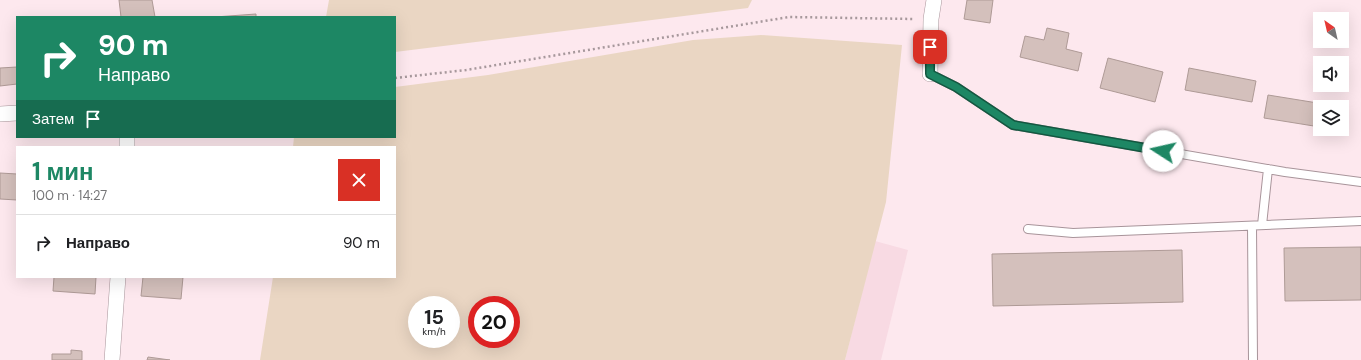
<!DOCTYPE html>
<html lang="ru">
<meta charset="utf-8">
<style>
body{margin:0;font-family:"DM Sans",sans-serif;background:#f6f6f6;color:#202124;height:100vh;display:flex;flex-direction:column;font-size:15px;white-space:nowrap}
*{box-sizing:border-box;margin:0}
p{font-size:13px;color:#757577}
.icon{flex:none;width:22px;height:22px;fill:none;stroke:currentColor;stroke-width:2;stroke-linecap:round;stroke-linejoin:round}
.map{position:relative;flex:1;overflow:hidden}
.side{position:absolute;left:16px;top:146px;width:380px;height:132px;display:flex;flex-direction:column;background:#fff;border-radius:0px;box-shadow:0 4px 16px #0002}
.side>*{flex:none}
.top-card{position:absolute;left:16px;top:16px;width:380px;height:122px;border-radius:0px;box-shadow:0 4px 16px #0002;background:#1d8764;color:#fff;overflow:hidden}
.needle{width:26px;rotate:326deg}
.tools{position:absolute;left:1313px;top:12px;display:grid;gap:8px}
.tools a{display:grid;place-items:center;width:36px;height:36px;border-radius:0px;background:#fff;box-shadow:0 4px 16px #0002;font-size:20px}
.speed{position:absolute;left:408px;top:296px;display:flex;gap:8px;font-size:20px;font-weight:700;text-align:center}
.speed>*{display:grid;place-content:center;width:52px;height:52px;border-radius:50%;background:#fff;box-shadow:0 4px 16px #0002;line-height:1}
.speed small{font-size:10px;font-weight:400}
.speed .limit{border:6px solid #d22;background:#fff;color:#111}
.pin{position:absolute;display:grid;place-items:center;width:34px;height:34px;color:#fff;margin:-17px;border-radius:8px;box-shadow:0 2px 6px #0006}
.me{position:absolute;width:44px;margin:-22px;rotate:280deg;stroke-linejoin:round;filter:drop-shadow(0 0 3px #0008)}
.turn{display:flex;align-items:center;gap:14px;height:84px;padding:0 16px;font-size:18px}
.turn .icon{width:52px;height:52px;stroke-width:2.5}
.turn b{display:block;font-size:28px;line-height:34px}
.then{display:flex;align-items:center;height:38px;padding:0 16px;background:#0003;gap:8px;font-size:15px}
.round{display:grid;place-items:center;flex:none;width:42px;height:42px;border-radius:0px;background:#f6f6f6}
.summary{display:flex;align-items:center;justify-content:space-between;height:68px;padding:0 16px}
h1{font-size:24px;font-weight:700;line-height:30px;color:#1d8764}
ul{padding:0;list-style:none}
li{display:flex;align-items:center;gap:12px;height:56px;padding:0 16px;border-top:1px solid #e0e0e0}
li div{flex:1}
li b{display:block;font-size:15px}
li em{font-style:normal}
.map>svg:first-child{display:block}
</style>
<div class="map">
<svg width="1361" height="360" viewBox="0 0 1361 360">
<rect width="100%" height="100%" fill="#fde8ee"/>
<path fill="#f8dae3" d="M875 241 908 250 881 360H845Z"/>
<path fill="#ead6c3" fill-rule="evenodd" d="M329 0H752L748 8 395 52V17H326Z
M761 35 902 45 886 202 845 360H260L273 277H395V147H293L294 137H395V87L488 75 693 40ZM417 305H451V339H417ZM477 305H511V339H477Z"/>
<path fill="#d4c0bc" stroke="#ae9a96" d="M119 0H152L155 17H121Z
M967 0H993L990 23 964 19Z
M256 14V17H215Z
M1047 28 1069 33 1066 49 1082 53 1078 71 1020 57 1025 36 1044 40Z
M1108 58 1163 72 1155 102 1100 88Z
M17 67V84L0 86V68Z
M1189 68 1256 81 1252 102 1185 90Z
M1268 95 1330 105V107H1320V127L1264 118Z
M0 173 17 174V200L0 199Z
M1361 247V300L1285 301 1284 248Z
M1182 250 1183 302 993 306 992 254Z
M54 277H96L95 294 53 291Z
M143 277H183L181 299 141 296Z
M71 350 82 351V360H52V354H71Z
M148 357 170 360H147Z"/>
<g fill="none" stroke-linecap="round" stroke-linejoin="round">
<defs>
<path id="lane" d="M930 74 956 87 1013 125 1285 172 1361 182
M1262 225 1268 169
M1252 226 1253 360
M1028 229 1073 233 1361 221"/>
<path id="street" d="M930 74 931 19 934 0
M0 114 17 113
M127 147V137
M112 360 118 277"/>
</defs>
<use href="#lane" stroke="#a8949a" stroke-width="10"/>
<use href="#street" stroke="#a8949a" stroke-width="16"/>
<path stroke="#a7989c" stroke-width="2.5" stroke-dasharray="2 3" stroke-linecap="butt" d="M395 78 466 70 789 17 914 19"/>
<use href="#lane" stroke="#fff" stroke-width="8"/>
<use href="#street" stroke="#fff" stroke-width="15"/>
</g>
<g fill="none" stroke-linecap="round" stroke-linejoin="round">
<defs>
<path id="route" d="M930 47V74L956 87 1013 125 1163 151"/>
</defs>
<use href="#route" stroke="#135841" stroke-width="10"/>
<use href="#route" stroke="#1d8764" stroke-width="7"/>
</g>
</svg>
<div class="tools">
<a><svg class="needle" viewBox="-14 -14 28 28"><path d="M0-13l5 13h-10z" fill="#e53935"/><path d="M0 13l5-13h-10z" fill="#757577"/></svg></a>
<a><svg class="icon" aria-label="sound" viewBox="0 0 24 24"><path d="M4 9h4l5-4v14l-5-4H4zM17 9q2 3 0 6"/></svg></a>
<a><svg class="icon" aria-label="layers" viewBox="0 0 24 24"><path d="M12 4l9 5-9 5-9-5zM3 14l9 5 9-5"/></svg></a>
</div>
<div class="speed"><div>15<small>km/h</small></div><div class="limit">20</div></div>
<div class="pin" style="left:930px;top:47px;background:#d93025"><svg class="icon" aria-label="arrive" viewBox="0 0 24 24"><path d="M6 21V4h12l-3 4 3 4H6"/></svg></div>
<svg class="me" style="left:1163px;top:151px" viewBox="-20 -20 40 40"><circle r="19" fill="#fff"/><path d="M0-13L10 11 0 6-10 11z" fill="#1d8764"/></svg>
<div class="top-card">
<div class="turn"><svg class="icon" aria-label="right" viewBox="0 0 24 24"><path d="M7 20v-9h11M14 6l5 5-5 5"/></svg><div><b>90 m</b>Направо</div></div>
<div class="then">Затем<svg class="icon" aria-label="arrive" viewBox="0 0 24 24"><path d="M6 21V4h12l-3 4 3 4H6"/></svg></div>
</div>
<section class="side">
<div class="summary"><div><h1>1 мин</h1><p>100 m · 14:27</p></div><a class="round" style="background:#d93025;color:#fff"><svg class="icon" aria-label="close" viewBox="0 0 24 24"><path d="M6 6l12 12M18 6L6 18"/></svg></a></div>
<ul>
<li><svg class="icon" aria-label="right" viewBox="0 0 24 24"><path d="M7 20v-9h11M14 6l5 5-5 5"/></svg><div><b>Направо</b></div><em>90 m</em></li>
</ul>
</section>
</div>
